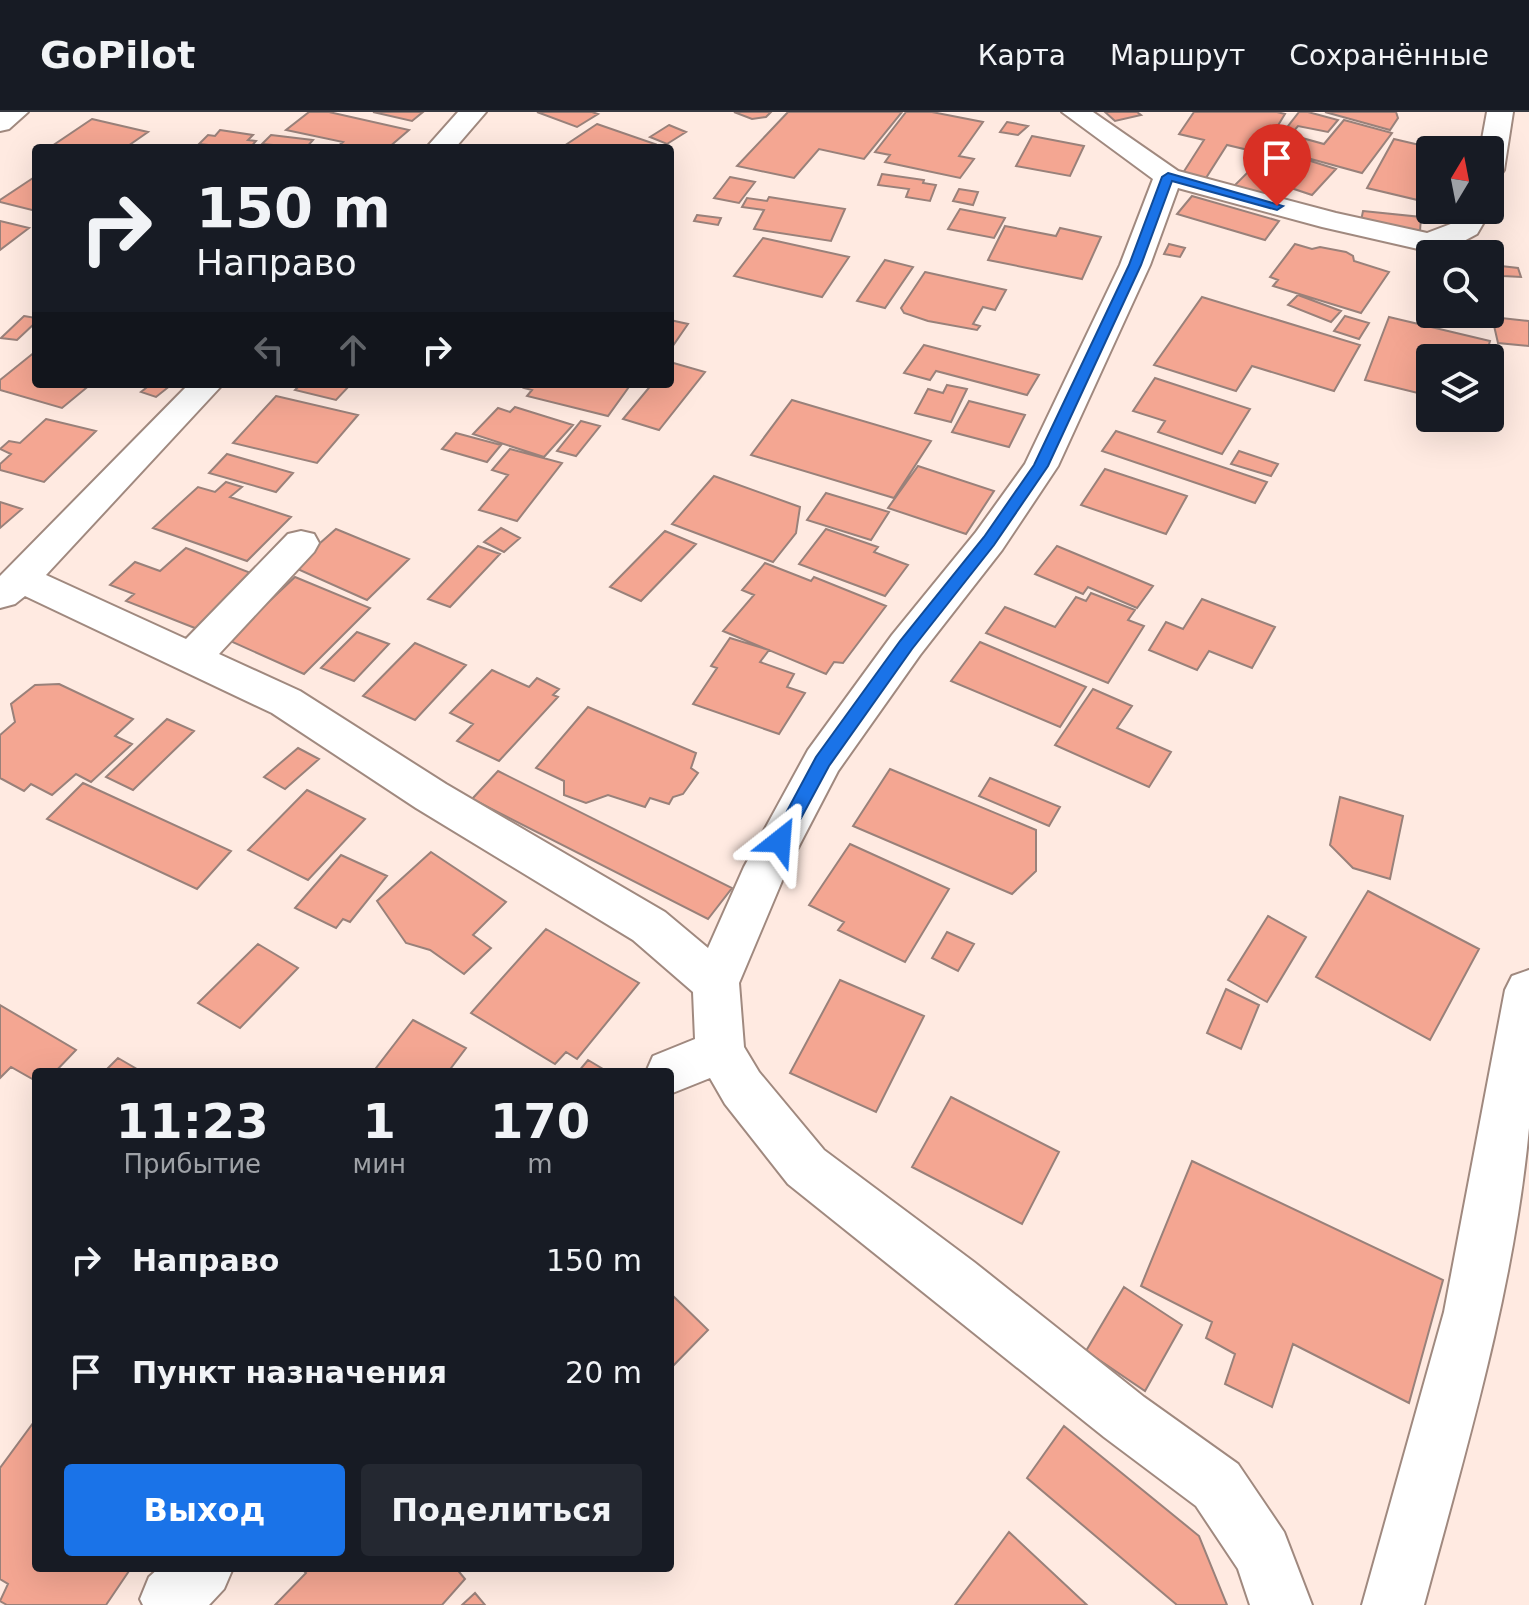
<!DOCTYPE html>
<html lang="ru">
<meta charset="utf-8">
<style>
body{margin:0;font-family:"DejaVu Sans",sans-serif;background:#242831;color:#f1f3f6;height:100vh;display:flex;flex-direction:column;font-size:30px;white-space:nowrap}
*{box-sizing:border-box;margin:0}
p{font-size:26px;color:#9ea1a6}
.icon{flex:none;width:44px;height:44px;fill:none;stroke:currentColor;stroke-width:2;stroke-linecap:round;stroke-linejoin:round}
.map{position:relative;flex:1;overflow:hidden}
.details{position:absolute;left:32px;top:956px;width:642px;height:504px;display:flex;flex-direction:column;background:#171b24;border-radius:8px;box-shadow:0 8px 32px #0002}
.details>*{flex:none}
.top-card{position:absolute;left:32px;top:32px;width:642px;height:244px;border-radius:8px;box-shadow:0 8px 32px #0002;background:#171b24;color:#f1f3f6;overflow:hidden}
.needle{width:52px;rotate:10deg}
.tools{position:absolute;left:1416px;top:24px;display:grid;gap:16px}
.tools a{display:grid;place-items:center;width:88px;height:88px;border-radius:8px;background:#171b24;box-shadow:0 8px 32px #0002;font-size:40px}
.pin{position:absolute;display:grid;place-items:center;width:68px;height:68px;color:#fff;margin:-82px -34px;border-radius:50% 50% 50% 0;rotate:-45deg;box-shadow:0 0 8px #0007}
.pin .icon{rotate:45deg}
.me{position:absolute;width:88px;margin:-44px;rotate:28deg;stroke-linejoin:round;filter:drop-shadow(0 0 6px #0008)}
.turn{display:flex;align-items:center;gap:28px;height:168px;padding:0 32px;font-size:36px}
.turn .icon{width:104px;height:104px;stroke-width:2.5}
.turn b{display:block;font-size:56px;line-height:68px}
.lanes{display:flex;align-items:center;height:76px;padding:0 32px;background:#0003;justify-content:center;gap:40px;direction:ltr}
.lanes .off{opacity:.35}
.eta{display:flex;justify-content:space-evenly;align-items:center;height:136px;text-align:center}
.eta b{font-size:48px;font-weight:800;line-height:56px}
.primary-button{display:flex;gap:16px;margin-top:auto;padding:16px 32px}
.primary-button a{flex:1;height:92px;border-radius:8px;background:#1a73e8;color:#fff;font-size:32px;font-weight:800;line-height:92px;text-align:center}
.primary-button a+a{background:#242831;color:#f1f3f6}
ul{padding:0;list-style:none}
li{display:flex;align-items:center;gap:24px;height:112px;padding:0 32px}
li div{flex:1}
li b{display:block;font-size:30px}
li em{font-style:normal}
header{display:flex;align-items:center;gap:48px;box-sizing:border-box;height:112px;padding:0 40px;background:#171b24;border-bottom:2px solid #363941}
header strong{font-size:38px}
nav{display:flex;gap:44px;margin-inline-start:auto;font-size:28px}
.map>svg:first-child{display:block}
</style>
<header>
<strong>GoPilot</strong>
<nav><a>Карта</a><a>Маршрут</a><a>Сохранённые</a></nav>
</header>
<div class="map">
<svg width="1529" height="1493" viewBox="0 0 1529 1493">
<rect width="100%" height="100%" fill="#ffeae1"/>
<path fill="#f4a692" stroke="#99817a" stroke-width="2" d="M309 0H329L409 18 388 36H341L337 35 343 30 286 18Z
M373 0H423L412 9Z
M537 0H592L598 2 577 15Z
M734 0H771L766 5 752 7Z
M788 0H902L864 47 819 37 794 66 737 54Z
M906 0H932L983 10 959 44 974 47 960 66 885 50 890 43 875 40Z
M1105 0H1137L1141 3 1115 9Z
M1194 0H1277L1285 2 1261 41 1227 33 1204 69 1181 64 1204 28 1179 22Z
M1299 0H1308L1338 8 1328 20 1298 14 1293 20 1285 18Z
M1325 0H1396L1398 6 1390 18Z
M92 7 148 20 125 36H49Z
M1344 8 1392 21 1362 61 1278 38 1291 23 1324 32Z
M1007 10 1028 14 1018 23 1000 20Z
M597 12 655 32 649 36H561Z
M669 13 686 20 667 32 650 25Z
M220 18 253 23 248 28 256 29 250 36H207L209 33 199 32 208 23 215 24Z
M271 23 313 28 306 36 262 32Z
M1032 24 1084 34 1070 64 1016 54Z
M1394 27 1441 38H1430V83L1426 90 1367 76Z
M1282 40 1336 57 1312 83 1276 71 1263 85 1233 75 1257 51 1269 54Z
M882 62 924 68 923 71 936 73 930 89 906 85 909 77 878 73Z
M36 64V99L0 90V88Z
M730 65 755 70 739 91 714 86Z
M959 77 978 80 973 93 953 89Z
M1192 84 1279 109 1265 128 1177 102Z
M769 85 845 97 831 129 754 117 764 98 742 95 747 86 767 89Z
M960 97 1005 106 994 126 948 117Z
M1363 99 1421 105 1420 119 1361 109Z
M697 103 721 106 718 113 694 109Z
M0 109 29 116 0 138Z
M1005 114 1056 124 1060 116 1101 125 1082 167 988 148Z
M763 126 849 145 822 185 734 164Z
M1169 132 1185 136 1180 145 1164 142Z
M1295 132 1312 137 1320 135 1346 140 1353 144 1354 149 1389 160 1361 201 1273 174 1278 168 1270 165Z
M885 148 913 155 885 196 857 189Z
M1501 154 1518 156 1521 165 1503 164Z
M925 160 1006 178 995 198 983 195 973 212 980 214 977 218 928 209 904 201 901 196Z
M1298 183 1341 199 1331 210 1288 193Z
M1202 185 1360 233 1334 279 1252 254 1236 279 1154 253Z
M24 204 36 206V210L17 228 1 226Z
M1345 204 1369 211 1359 227 1334 219Z
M1389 205 1490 229 1485 246H1430V284L1365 268Z
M1492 205 1529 209V234L1498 231Z
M670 208 688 212 670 238Z
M924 233 1039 263 1027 283 936 259 930 268 904 261Z
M36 239V272H91L62 296 0 278V268Z
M670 250 705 260 659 318 623 307 652 272H670Z
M1155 266 1250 297 1222 342 1158 320 1165 309 1133 299Z
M151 272H167L171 273 156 285 141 280Z
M301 272H351L336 288 295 278Z
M528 272H631L608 304 527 284 532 278 524 276Z
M947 273 967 277 951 310 915 301 928 277 943 281Z
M276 284 358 303 317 351 233 331Z
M792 288 931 329 894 386 751 343Z
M969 289 1025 303 1009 335 952 320Z
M515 295 573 313 544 345 473 322 498 296 510 300Z
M46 307 96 319 44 370 0 358V352L11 342 0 337 9 329 20 331Z
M581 309 600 314 576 344 557 339Z
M1116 319 1267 370 1255 391 1102 339Z
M456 321 501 333 487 350 442 337Z
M510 337 562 351 517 409 479 398 508 363 492 358Z
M1239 339 1278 352 1271 364 1231 352Z
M227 342 293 361 276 380 209 361Z
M918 354 994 379 966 422 888 396Z
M1105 357 1187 384 1166 422 1081 393Z
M714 364 800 395 796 421 773 450 672 412Z
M226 370 242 375 230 385 291 405 247 449 153 416 198 375 215 380Z
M826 381 889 400 871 428 807 408Z
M0 390 22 397 0 416Z
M501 416 520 426 504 440 484 430Z
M336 417 409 447 367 488 293 455Z
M826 417 878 435 874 440 908 453 885 484 799 452Z
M665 419 696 432 641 489 610 475Z
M478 434 500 442 450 495 428 487Z
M1057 434 1153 474 1137 496 1088 475 1083 482 1035 462Z
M186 436 256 463 200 518 126 489 134 482 110 473 135 450 160 459Z
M765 451 811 469 814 465 886 494 843 551 834 550 826 562 723 519 754 483 742 478Z
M295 465 370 496 304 562 228 528Z
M1091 481 1135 498 1128 508 1144 514 1108 571 986 521 1005 495 1055 515 1076 485 1086 489Z
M1202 487 1275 515 1252 556 1209 539 1197 558 1149 538 1166 510 1183 517Z
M357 520 389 532 354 569 321 556Z
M730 526 769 538 760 550 794 562 787 575 805 581 779 622 693 592 717 556 711 554Z
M980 530 1086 575 1060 615 951 569Z
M415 531 466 553 415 608 363 584Z
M492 558 529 575 537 566 559 577 553 583 558 585 499 649 457 629 473 612 450 601Z
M59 572 133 607 115 624 132 632 91 670 76 662 52 683 31 672 24 679 0 666V623L15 610 11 592 35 573Z
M1093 577 1132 594 1117 616 1171 640 1149 675 1055 633Z
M588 595 696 641 691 656 698 661 683 682 673 685 669 692 650 686 645 695 608 683 586 691 564 683V669L536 656Z
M167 607 194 619 133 678 106 665Z
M298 636 319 647 285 677 264 665Z
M890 657 1036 718V759L1012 782 853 714Z
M498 659 732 776 708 807 472 687Z
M990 666 1060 695 1049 714 979 684Z
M83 671 231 739 197 777 47 707Z
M307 678 365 707 308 768 248 738Z
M1340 685 1403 704 1390 767 1353 756 1330 733Z
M850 732 949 777 905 850 838 818 844 810 809 793Z
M431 740 506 790 473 823 491 836 464 862 430 838 406 831 377 789Z
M341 743 387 764 350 810 343 807 336 816 295 796Z
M1368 779 1479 837 1430 928 1316 865Z
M1268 804 1306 825 1267 890 1228 868Z
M546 817 639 871 577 947 566 940 555 952 471 901Z
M947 820 974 832 958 859 932 846Z
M258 832 298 856 240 916 198 891Z
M840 868 924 904 876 1000 790 961Z
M1226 877 1259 893 1241 937 1207 921Z
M0 893 76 938 55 960H36V969L11 955 0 966Z
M413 908 466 936 448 960H373Z
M118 946 142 960H104Z
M588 948 608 960H578Z
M951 985 1059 1040 1022 1112 912 1055Z
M1192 1049 1443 1168 1409 1291 1293 1232 1272 1295 1225 1272 1235 1242 1206 1226 1212 1210 1141 1174Z
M1124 1175 1182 1213 1145 1279 1086 1239Z
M670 1181 708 1218 670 1257Z
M36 1307V1456H131L106 1493H7L0 1489 8 1472 0 1467V1356Z
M1064 1314 1199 1424 1227 1493H1177L1027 1366Z
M1009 1420 1087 1493H955Z
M301 1456H456L465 1467 442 1493H275L306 1461Z
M475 1481 485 1493H462Z"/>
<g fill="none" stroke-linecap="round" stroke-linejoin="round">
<defs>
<path id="minor" d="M0 0H28L9 17 0 19Z
M458 0H486L455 36H426Z
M1062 0H1093L1178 59 1336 101 1427 121 1456 110 1463 98H1491L1477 122 1462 130 1427 139 1322 115 1178 76 1150 153 1058 354 1002 438 920 543 838 659 787 757 739 871 744 935 759 960 824 1038 974 1150 1144 1285 1238 1352 1284 1420 1312 1493H1250L1238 1457 1196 1394 1104 1325 788 1072 725 992 710 966 670 982V960H646L653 944 695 927 693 880 633 828 416 696 272 601 25 484 15 492 0 496V464L189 272H223L46 463 186 527 288 422 301 419 314 422 319 431 314 440 219 542 300 579 446 672 665 800 708 836 744 755 808 638 892 523 976 420 1025 352 1120 153 1153 67Z
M1487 0H1513L1504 58 1500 64 1490 66V38H1480Z
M1529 858C1529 910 1529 964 1529 1016 1514 1178 1466 1337 1424 1493H1362L1444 1200 1505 878 1512 864Z
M159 1456H233L224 1477 209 1493H143L140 1487 149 1465Z"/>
</defs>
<use href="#minor" stroke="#a0897f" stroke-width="4"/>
<use href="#minor" fill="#fff" fill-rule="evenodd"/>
</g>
<path fill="#1a73e8" stroke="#114b97" stroke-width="2" d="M1168 61 1283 94 1277 98 1172 69 1141 153 1048 354 994 433 912 537 829 654 786 734H774L771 729 816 645 900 529 984 425 1034 353 1129 153 1162 65Z"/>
</svg>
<div class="tools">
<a><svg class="needle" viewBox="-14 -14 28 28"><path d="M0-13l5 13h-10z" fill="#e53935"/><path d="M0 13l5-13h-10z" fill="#9ea1a6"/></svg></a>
<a><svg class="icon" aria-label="search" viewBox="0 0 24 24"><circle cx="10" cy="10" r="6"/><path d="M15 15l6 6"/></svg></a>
<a><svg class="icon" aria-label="layers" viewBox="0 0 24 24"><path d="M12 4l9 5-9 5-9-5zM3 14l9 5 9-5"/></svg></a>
</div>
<div class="pin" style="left:1277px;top:94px;background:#d93025"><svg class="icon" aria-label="arrive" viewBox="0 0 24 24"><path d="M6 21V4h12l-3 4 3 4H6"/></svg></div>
<svg class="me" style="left:780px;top:729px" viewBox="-20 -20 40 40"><path d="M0-17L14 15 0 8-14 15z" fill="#1a73e8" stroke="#fff" stroke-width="4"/></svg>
<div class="top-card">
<div class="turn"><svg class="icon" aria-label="right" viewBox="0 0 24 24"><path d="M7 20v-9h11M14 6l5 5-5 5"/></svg><div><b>150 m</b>Направо</div></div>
<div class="lanes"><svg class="icon off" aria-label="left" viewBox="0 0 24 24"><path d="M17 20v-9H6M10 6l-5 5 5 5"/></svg><svg class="icon off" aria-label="ahead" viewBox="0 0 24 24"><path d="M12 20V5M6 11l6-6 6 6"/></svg><svg class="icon" aria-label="right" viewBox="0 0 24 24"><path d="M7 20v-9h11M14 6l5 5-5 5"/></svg></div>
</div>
<section class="details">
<div class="eta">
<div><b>11:23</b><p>Прибытие</p></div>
<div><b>1</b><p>мин</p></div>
<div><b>170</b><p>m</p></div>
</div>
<ul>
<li><svg class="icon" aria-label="right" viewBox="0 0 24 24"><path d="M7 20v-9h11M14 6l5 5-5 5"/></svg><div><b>Направо</b></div><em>150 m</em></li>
<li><svg class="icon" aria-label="arrive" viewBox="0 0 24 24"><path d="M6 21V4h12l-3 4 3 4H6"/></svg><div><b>Пункт назначения</b></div><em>20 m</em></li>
</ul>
<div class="primary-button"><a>Выход</a><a>Поделиться</a></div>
</section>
</div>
